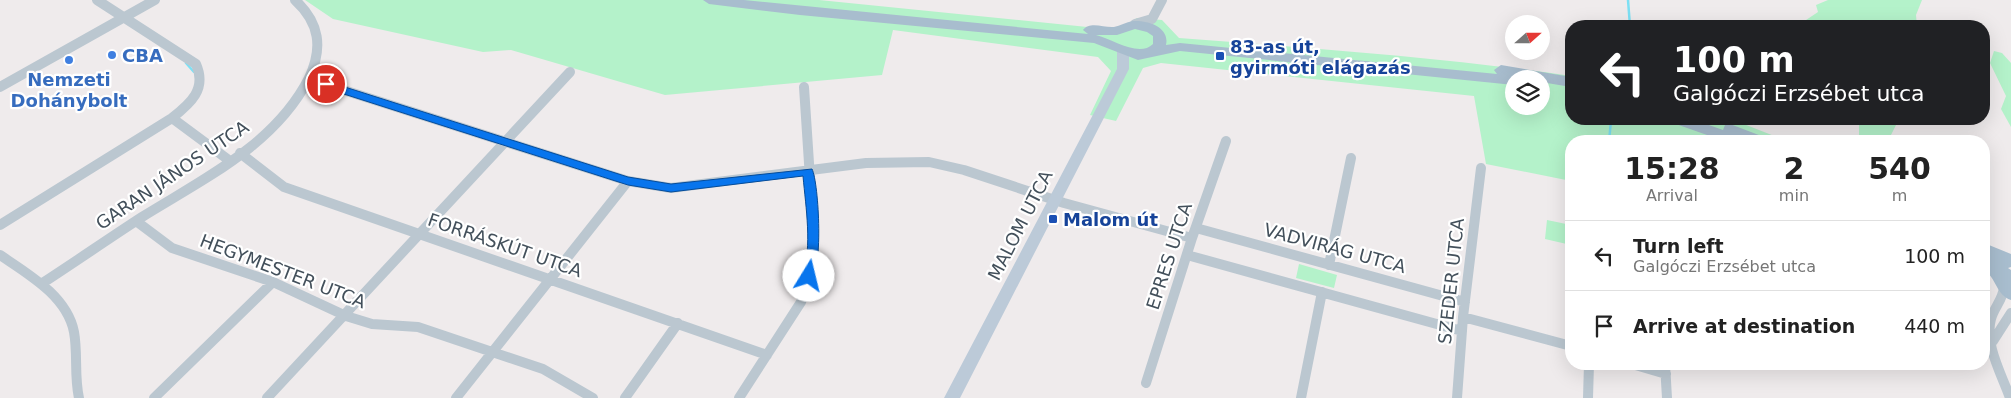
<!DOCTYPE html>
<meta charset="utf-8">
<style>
body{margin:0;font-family:"DejaVu Sans",sans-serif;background:#f6f6f6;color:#222;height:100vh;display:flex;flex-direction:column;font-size:19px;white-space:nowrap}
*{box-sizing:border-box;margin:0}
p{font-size:16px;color:#767676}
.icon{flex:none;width:28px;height:28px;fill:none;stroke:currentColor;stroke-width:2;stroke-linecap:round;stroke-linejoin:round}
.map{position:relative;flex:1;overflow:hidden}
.drawer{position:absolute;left:1565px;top:135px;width:425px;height:235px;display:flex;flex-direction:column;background:#fff;border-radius:20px;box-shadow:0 5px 20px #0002}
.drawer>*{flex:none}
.hud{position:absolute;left:1565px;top:20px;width:425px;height:105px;border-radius:20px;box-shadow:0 5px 20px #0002;background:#202124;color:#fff;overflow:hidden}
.needle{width:32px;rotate:69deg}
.fabs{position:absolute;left:1505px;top:15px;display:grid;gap:10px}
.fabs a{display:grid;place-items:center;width:45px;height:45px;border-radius:50%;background:#fff;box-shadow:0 5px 20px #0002;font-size:25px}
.pin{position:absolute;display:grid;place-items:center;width:42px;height:42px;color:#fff;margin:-21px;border:2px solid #fff;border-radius:50%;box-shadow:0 1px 5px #0007}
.me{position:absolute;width:55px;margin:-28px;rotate:9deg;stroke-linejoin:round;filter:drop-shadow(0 0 4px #0008)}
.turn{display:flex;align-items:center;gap:18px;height:105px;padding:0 25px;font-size:22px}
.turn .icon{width:65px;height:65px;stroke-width:2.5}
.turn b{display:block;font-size:35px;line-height:42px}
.eta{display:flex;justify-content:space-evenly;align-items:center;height:85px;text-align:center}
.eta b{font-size:30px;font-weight:700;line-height:35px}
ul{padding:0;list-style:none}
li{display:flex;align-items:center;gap:15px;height:70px;padding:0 25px;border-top:1px solid #e0e0e0}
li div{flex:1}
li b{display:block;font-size:19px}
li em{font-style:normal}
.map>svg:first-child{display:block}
</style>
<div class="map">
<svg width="2011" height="398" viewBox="0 0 2011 398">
<rect width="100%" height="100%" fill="#efebec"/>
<path fill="#b4f2ca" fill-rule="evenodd" d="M305 0H819L1117 30 1137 18 1162 20 1179 38C1310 48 1441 57 1571 76V119H1731L1787 141H1680L1669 137V141H1571V181L1486 164 1474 96 1161 63 1143 68 1116 121 1090 115 1111 71 1098 57 893 30 882 75 665 95 511 50 483 52 333 19ZM1514 79H1541V106H1514Z
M1828 0H1922L1916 15 1917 26H1801L1800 24 1818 12 1816 5Z
M1994 51 2002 53 2011 63V127L2001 109 2006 96 1990 63Z
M1859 119H1903L1896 125 1888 141H1859Z
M1547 220 1571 225V245L1545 239Z
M1299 264 1337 275 1334 288 1296 278Z"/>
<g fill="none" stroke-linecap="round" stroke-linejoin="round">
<path stroke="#7de0f4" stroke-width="2.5" d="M1628 0 1630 26
M186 63 194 72
M1609 141 1611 121"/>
<path stroke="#bbc7d0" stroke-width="10" d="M1135 24 1152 19 1162 0
M309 79 628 181 671 188 866 163 929 162 964 170 1064 203 1192 238
M0 87 155 0
M172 118 230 161
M240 153 284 187 767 355
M136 221 172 248 273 282 346 316 372 324 418 327 543 369 593 398
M0 225 172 118C191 103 207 89 196 64L97 0
M1196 228 1465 302
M0 255C28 274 67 296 74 332 78 354 74 376 79 398
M1187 255 1462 331
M1329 265 1351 158
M41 284C75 262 108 239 142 217 203 179 275 145 309 78 323 48 320 23 295 0
M2004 287C2003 300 1994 307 1991 319 1984 344 2002 375 2010 398
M1463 317 1571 346
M1993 341 2011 313
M1632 364 1666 374
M1665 364 1667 398
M1146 383 1192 238 1226 141
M154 398 273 282
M267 398 570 72
M456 398 628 181
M625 398 678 323
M739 398 801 302 813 263V224L804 87
M1301 398 1322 292
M1457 398 1463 317 1481 168
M1588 398 1589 364"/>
<path fill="#bccad8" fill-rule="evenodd" d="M1123 47 1129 51V69L960 398H944L1117 69V51Z"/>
<path fill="#a8bdce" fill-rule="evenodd" d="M703 0H744L1088 34 1083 30C1090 21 1104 28 1114 27 1120 26 1126 22 1133 21 1148 20 1170 27 1166 45L1180 43 1497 74 1494 70 1501 65 1571 77V87L1541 82V79H1514V85L1180 51 1138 60 1094 43 800 15 709 4ZM1135 29 1147 32 1153 36V44C1139 58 1113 39 1096 35H1117Z
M1671 119H1692L1723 130 1725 125 1730 124 1764 137 1766 141H1724L1673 123Z
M1984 243 2011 254V267L2008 268 2011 270V300C1996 295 1996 277 1984 270Z"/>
</g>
<path fill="#0875ed" stroke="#054c9a" d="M326 81 628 177 671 184 812 169C819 183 824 276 809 281L803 276C812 245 806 209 803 176L671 192 628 185 322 87V82Z"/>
<g fill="#3f7fe0" stroke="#fff" stroke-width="2">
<circle cx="112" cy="55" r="5"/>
<circle cx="69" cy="60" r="5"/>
</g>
<g fill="#1a4fb4" stroke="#fff" stroke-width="2">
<rect x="1215" y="51" width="10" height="10" rx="2.5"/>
<rect x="1048" y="214" width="10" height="10" rx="2.5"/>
</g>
<g text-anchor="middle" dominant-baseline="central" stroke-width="4.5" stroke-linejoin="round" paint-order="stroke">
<g font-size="18" font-weight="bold" fill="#164399" stroke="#fff" text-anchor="start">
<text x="1230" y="46">83-as út,<tspan x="1230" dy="21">gyirmóti elágazás</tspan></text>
<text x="1063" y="219">Malom út</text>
</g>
<g font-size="18" font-weight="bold" fill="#366cbe" stroke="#fff" text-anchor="start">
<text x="122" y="55">CBA</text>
<text x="69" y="79" text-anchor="middle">Nemzeti<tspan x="69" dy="21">Dohánybolt</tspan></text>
</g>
<g font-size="18" fill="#43505b" stroke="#fff">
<text transform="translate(172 175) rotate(-34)">GARAN JÁNOS UTCA</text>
<text transform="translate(1020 225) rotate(-63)">MALOM UTCA</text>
<text transform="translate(505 245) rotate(19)">FORRÁSKÚT UTCA</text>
<text transform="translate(1335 248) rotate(15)">VADVIRÁG UTCA</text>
<text transform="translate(1169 256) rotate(-72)">EPRES UTCA</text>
<text transform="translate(283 271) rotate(21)">HEGYMESTER UTCA</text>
<text transform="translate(1451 281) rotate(-84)">SZEDER UTCA</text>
</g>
</g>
</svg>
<div class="fabs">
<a><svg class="needle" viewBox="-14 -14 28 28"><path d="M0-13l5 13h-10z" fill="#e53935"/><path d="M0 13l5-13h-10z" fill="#767676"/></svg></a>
<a><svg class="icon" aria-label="layers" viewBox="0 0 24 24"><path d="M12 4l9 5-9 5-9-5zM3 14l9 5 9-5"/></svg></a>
</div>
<div class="pin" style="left:326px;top:84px;background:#d93025"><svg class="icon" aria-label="arrive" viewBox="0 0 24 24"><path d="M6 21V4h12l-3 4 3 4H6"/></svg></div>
<svg class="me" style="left:809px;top:276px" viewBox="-20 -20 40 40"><circle r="19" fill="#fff"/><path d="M0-13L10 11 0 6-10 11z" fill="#0875ed"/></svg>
<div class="hud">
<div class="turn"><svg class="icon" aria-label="left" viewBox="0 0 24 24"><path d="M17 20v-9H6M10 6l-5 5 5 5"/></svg><div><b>100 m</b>Galgóczi Erzsébet utca</div></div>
</div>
<section class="drawer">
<div class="eta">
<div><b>15:28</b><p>Arrival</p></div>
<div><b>2</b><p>min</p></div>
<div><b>540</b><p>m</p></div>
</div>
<ul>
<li><svg class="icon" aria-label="left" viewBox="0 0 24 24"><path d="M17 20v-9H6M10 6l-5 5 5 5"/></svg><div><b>Turn left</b><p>Galgóczi Erzsébet utca</p></div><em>100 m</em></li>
<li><svg class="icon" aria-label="arrive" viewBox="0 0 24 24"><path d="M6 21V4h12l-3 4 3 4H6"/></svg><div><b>Arrive at destination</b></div><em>440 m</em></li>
</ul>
</section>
</div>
